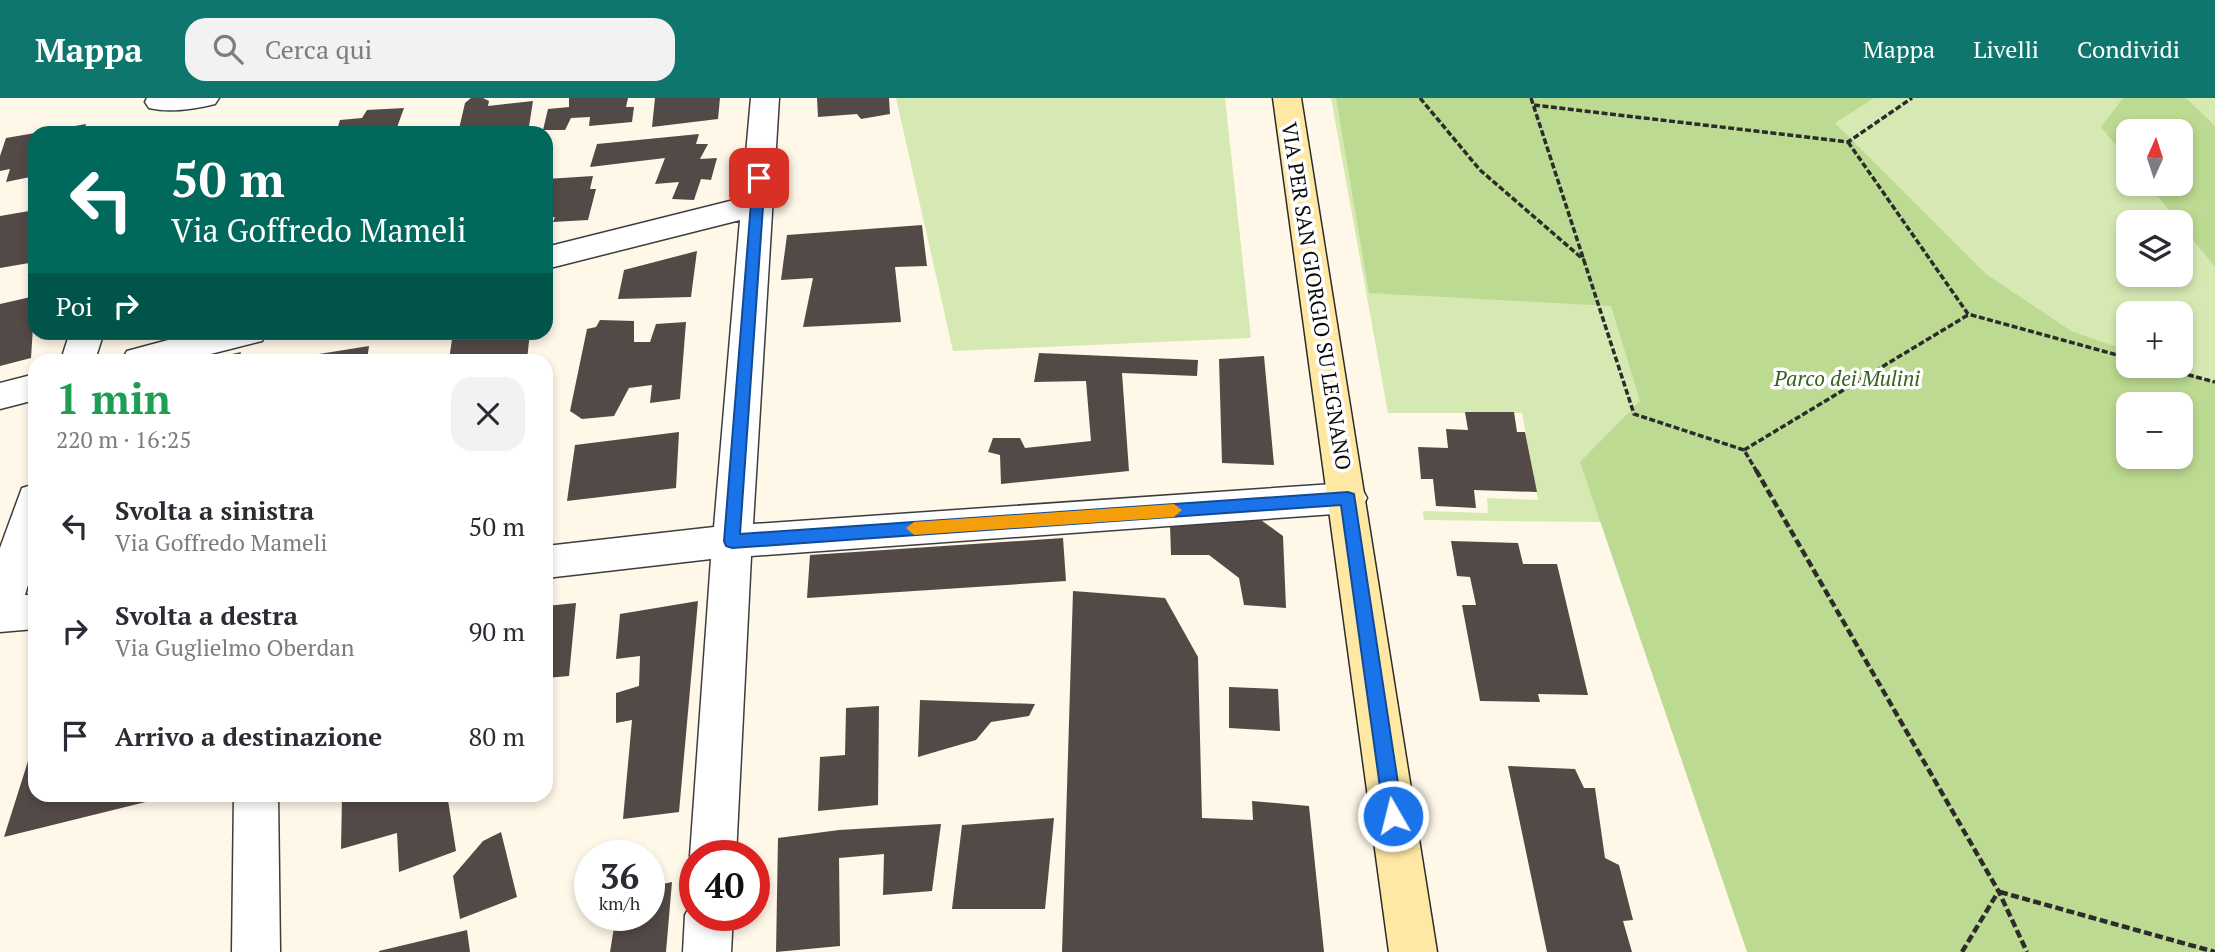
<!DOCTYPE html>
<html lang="it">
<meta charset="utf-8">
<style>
body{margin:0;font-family:"PT Serif",serif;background:#f2f2f3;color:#2b2b33;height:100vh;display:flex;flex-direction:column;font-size:26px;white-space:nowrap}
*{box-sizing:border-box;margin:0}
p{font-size:23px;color:#7c7c81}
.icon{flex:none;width:38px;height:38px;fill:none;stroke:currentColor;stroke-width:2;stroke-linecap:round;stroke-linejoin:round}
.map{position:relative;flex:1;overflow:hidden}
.side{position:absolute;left:28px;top:256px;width:525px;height:448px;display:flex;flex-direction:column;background:#fff;border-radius:21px;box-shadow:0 4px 10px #0003}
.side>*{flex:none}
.hud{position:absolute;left:28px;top:28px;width:525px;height:214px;border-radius:21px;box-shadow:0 4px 10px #0003;background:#00695c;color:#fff;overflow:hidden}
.needle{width:46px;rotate:3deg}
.tools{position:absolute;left:2116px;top:21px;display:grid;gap:14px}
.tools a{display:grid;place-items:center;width:77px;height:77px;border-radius:14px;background:#fff;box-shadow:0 4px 10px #0003;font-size:35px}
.speed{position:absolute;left:574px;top:742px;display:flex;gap:14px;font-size:35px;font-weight:700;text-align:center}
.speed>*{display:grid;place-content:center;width:91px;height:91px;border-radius:50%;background:#fff;box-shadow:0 4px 10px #0003;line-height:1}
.speed small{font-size:18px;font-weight:400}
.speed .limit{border:10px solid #d22;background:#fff;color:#111}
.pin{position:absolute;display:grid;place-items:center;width:60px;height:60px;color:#fff;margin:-30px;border-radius:14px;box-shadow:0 4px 10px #0006}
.me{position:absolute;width:77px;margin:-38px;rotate:352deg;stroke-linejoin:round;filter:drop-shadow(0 0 5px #0008)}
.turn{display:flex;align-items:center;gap:24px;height:147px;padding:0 28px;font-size:32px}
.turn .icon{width:91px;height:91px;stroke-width:2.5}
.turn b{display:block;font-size:49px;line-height:60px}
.then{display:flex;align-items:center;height:66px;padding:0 28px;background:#0003;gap:14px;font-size:26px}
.round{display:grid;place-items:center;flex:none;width:74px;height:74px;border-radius:21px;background:#f2f2f3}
.overview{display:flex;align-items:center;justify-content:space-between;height:119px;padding:0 28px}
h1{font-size:42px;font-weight:800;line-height:52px;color:#1e9e55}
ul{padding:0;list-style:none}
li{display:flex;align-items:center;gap:21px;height:105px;padding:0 28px}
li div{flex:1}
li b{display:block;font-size:26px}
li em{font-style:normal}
header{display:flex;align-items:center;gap:42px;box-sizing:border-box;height:98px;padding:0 35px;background:#0f766e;color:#fff}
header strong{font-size:33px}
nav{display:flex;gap:38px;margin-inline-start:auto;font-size:24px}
.search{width:490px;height:63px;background:#f2f2f3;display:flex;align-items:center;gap:18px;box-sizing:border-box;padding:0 24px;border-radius:21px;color:#7c7c81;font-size:26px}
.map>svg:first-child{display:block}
</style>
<header>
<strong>Mappa</strong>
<div class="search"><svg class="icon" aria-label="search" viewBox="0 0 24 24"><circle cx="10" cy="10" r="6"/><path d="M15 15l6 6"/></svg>Cerca qui</div>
<nav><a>Mappa</a><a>Livelli</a><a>Condividi</a></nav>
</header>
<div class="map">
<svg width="2215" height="854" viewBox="0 0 2215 854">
<rect width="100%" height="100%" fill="#fff7e8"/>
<path fill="#d6e9b2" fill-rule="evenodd" d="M896 0H1225L1251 240 953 253Z
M1331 0H2215V854L1600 424 1424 422 1423 413 1488 415 1487 400 1538 402 1522 315H1388ZM2128 33H2180V86H2128ZM2128 124H2180V177H2128ZM2128 215H2180V268H2128ZM2128 306H2180V359H2128Z"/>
<path fill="#bcda91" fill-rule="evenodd" d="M1336 0H1874L1835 25 1986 176 2071 233 2128 253V268H2168L2215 285V854H1747L1580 364 1640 303 1611 208 1369 195ZM2128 306H2180V359H2128Z
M2123 0H2186L2215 28V169L2148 86H2180V33H2128V62L2101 29Z"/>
<path fill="#534a47" d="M471 0H483L489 3 488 8 533 3 528 35H458L465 5Z
M569 0H628L626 9H634L632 24 589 28 590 19 571 20 565 32H543L548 11 569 9Z
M655 0H720L718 21 652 29Z
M817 0H889L890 16 861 21 857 16 818 19Z
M404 10 395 35H336L340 22 362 20 367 12Z
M86 26 83 35H41V34Z
M287 28 285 35H236L235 33Z
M35 35V78L6 84 10 71 0 73V58L6 40Z
M699 36 696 46H708L700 61 717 60 711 82 701 81 694 102 672 101 679 84 655 86 665 60 590 69 597 46Z
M593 78 590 91H596L588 122 553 124 555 119 546 120V81Z
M35 112V164L0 170V118Z
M922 127 927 168 895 169 901 224 803 229 813 180 781 182 787 137Z
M697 153 691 199 618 201 624 172Z
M35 198 31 260 0 268V206Z
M600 222 634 223V244H650L656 226 686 224 680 301 650 305 652 287 629 290 614 318 582 321 570 313 587 231 596 229Z
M453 234H530L527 262H449Z
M369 248 367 262H293L294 260Z
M241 254 239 262H209V261Z
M1039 255 1198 262 1197 278 1122 275 1129 373 1001 386 1000 357 988 354 993 340H1020L1025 350 1091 343 1086 283 1034 284Z
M1264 258 1274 367 1222 365 1219 261Z
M1465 314H1514L1517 334H1525L1537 394 1474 392 1476 410 1436 408 1433 381H1421L1418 349 1448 350 1446 331 1468 332Z
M679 334 676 390 567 403 575 347Z
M1254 417 1283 438 1286 510 1244 507 1239 480 1209 457H1171L1170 427Z
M1063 440 1066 483 807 500 810 457Z
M1451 443 1518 445 1523 466H1557L1588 597 1538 596 1540 604 1480 603 1462 507H1476L1470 479 1457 478Z
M1073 493 1165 500 1198 559 1202 720 1253 722 1252 703 1309 708 1324 854H1062Z
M698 503 679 714 623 721 632 622 616 625V595L639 588 640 558 616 561 620 516Z
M576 505 569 578 546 580V508Z
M1229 589 1278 591 1280 633 1229 630Z
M920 602 1035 606 1029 618 991 624 976 642 918 659Z
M879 608 878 707 818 713 820 659 845 657 846 610Z
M35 659V696L174 697 4 739 29 660Z
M1508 668 1575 671 1584 690H1595L1605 760 1619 767 1633 822 1623 823 1632 854H1547Z
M350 696H447L456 753 399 774 397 735 341 751 342 699Z
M1054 720 1045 811H952L962 727Z
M941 726 932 793 883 797 884 756 839 760 840 848 776 854 778 740 839 732Z
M501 734 517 799 460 821 453 778 483 743Z
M672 784 666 854H610L616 817H649V789Z
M467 832 470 854H379V853Z"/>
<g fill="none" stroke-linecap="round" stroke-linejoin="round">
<defs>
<path id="street" d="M147 0H219L215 6C195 11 169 15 149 10L145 4Z
M751 0H779L753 426 1348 385 1361 389 1367 400 1361 411 1348 415 751 458 736 758H695V769L690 758 711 461 546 480V448L714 429 740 122 546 171V149L742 100Z
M70 234H104L95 262H61Z
M198 234H267L262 243 187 262H122L127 253Z
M35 276V302L0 311V285Z
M35 386V463L25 497H35V531L0 534V450L22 390Z
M234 696H278L280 854H232Z
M695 799V817H733L731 854H683L685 817Z"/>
<path id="secondary" d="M1273 0H1301L1437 854H1389Z"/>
</defs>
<use href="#street" stroke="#3d3d3d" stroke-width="3"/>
<use href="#secondary" stroke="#2c2c2c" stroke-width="3"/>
<path stroke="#2c2c2c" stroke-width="3.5" stroke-dasharray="6 2.5" stroke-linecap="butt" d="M1420 0 1480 72 1584 162
M1531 0 1634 316 1744 352 1757 374
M1534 7 1848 44 1912 0
M1848 44 1968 216 2128 260
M2155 268 2215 284
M1744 352 1968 217"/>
<path stroke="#2c2c2c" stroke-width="4.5" stroke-dasharray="8 3.5" stroke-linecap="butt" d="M1756 372 1999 794 2027 854
M2000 794 2215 854
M1962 854 1998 794"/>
<use href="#street" fill="#fff" fill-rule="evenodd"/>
<use href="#secondary" fill="#ffe8a3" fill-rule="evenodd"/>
</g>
<path fill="#1a73e8" stroke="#114b97" stroke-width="2" d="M759 76 765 80 740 436 1348 394 1354 396 1403 718 1400 725 1393 727 1387 725 1384 718 1341 407 732 450 726 448 724 443 753 80Z"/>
<path fill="#f59e0b" d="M1174 406 1182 412 1174 419 914 437 906 430 914 424Z"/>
<g text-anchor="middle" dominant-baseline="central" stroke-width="7" stroke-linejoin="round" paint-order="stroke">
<g font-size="21" fill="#0a0a0a" stroke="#fff">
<text transform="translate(1317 198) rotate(81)">VIA PER SAN GIORGIO SU LEGNANO</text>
</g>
<g font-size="21" font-style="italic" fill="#33621b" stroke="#fff">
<text x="1847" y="280">Parco dei Mulini</text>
</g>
</g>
</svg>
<div class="tools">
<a><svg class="needle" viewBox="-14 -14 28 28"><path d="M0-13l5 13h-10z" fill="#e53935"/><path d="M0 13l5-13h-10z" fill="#7c7c81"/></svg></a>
<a><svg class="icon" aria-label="layers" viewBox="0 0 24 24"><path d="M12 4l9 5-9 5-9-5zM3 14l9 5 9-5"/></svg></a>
<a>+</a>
<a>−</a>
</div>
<div class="speed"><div>36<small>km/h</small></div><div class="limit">40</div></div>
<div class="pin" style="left:759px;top:80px;background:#d93025"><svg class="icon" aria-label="arrive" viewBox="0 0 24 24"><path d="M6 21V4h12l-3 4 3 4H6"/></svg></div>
<svg class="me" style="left:1393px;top:718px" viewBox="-20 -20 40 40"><circle r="17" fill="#1a73e8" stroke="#fff" stroke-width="3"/><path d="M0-11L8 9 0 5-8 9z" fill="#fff"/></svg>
<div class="hud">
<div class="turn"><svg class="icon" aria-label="left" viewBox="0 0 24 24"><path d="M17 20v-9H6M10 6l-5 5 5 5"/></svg><div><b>50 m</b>Via Goffredo Mameli</div></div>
<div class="then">Poi<svg class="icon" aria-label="right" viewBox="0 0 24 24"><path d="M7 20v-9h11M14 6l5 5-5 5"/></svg></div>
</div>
<section class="side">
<div class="overview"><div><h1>1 min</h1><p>220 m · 16:25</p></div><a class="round"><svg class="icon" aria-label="close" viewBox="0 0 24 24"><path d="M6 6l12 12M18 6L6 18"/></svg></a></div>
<ul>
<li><svg class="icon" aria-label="left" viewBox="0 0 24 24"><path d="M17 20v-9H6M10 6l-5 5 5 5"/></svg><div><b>Svolta a sinistra</b><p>Via Goffredo Mameli</p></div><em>50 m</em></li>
<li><svg class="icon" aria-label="right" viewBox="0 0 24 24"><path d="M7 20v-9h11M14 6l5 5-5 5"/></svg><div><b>Svolta a destra</b><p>Via Guglielmo Oberdan</p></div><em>90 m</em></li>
<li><svg class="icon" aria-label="arrive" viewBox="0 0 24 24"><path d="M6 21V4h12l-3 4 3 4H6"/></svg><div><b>Arrivo a destinazione</b></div><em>80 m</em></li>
</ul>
</section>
</div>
